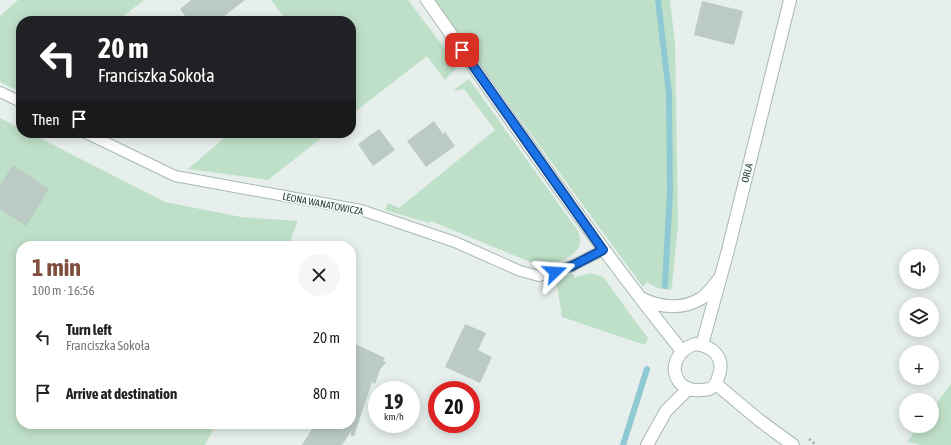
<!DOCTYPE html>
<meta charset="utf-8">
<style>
body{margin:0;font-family:"Asap Condensed",sans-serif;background:#f6f6f6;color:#222;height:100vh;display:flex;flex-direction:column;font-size:15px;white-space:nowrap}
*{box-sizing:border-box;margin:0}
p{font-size:13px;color:#767676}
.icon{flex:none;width:22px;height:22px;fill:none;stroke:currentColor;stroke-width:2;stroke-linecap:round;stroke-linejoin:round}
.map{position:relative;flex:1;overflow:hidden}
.details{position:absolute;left:16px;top:241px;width:340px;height:188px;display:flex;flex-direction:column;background:#fff;border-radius:16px;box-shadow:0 2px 10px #0003}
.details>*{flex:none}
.banner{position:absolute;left:16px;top:16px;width:340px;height:122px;border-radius:16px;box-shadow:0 2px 10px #0003;background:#202124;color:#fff;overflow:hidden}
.tools{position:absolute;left:899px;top:249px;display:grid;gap:8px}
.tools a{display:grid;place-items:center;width:40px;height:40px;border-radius:50%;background:#fff;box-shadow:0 2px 10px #0003;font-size:20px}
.speed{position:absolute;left:368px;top:381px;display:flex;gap:8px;font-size:20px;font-weight:700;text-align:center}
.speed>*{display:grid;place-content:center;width:52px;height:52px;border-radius:50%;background:#fff;box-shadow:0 2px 10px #0003;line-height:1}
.speed small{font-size:10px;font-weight:400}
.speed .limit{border:6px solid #d22;background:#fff;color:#111}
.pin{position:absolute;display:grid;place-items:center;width:34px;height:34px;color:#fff;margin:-17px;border-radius:8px;box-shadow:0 2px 6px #0006}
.me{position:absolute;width:44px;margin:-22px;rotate:70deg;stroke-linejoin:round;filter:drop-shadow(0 0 3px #0008)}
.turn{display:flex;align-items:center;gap:14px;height:84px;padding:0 16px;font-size:18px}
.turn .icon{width:52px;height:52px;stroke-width:2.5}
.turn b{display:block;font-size:28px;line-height:34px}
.then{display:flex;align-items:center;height:38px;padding:0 16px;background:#0003;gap:8px;font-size:15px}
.round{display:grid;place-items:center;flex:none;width:42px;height:42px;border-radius:21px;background:#f6f6f6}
.overview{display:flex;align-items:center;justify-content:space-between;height:68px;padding:0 16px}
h1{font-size:24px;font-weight:700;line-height:30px;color:#804e3d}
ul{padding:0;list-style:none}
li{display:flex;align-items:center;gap:12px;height:56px;padding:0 16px}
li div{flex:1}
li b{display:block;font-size:15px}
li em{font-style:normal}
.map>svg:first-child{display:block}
</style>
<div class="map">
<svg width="951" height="445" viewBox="0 0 951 445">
<rect width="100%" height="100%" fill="#e6efeb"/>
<path fill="#bfe0c8" d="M18 0H144L117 21H21V92L0 82V16Z
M271 0H408L458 66 445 80 427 56 351 115V21H287Z
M433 0H670L675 43 678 226 672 286 670 290 657 288 647 282 643 287Z
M469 79 578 231C580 237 581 241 579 247 575 256 553 266 543 265 539 265 534 263 530 262L431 221 429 223 385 210 388 203 399 208 495 130 464 89 453 91Z
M0 118 21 129V133H30L165 202 241 217 298 221 288 246H21V424H216L205 445H0Z
M230 133H328L268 180 188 169Z
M572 273 575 278C587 274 592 271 604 278L635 321 648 338 645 345 562 317 556 278Z
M951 384V445H920L907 442 919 426H932V409Z"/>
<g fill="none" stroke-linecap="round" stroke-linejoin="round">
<path stroke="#8ec9d4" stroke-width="6" d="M658 0 669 94 670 191 665 286
M623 445 647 369"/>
</g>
<path fill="#bbcac4" d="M191 0H245L218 21H189L180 9Z
M702 1 743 11 734 45 694 35Z
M434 121 443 134 445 132 455 146 426 167 407 141Z
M379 129 395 150 373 166 358 144Z
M13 165 49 189 26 226 0 209V185Z
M465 324 486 333 478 350 492 357 480 383 445 367Z
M351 342 385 358 383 361 386 362 380 370 375 384 372 382 354 436H351V432L342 445H302L315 424H351Z"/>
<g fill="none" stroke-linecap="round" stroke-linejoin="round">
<defs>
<path id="lane" d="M0 92 21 102
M86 133 175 176 361 210 455 242 520 271 539 276 572 266 603 250"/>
<path id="street" d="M427 0C510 118 591 238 682 351
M641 298C660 308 683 310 702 298 708 294 714 285 719 279
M695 344C714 346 726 359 718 378 717 383 714 387 709 389 706 390 702 390 700 390 692 391 685 388 680 383 668 367 678 350 695 344Z
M702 345 728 250 790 0
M716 384 759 420 793 445
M647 445 666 411 688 389"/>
</defs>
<use href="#lane" stroke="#a8b8b2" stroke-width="12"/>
<use href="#street" stroke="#a8b8b2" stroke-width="14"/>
<path stroke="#86b3a5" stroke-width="2.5" stroke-dasharray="2 3" stroke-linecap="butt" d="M809 439 816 445"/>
<use href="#lane" stroke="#fff" stroke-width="10"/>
<use href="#street" stroke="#fff" stroke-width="12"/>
</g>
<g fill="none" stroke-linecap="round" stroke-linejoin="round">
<defs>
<path id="route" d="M462 50 603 250 572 266 555 272"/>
</defs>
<use href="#route" stroke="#114b97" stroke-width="10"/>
<use href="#route" stroke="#1a73e8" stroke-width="7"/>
</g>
<g text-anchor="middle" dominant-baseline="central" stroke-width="3" stroke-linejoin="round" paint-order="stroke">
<g font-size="10" fill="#24423a" stroke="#f7fbf9">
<text transform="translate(747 173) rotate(-76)">ORLA</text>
<text transform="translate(323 204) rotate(11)">LEONA WANATOWICZA</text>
</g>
</g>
</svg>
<div class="tools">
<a><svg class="icon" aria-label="sound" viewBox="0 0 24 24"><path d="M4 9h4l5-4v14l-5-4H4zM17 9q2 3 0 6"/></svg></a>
<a><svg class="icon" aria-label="layers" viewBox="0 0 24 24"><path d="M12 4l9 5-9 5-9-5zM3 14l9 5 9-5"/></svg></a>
<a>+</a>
<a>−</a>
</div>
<div class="speed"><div>19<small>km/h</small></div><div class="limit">20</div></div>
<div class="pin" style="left:462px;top:50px;background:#d93025"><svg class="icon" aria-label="arrive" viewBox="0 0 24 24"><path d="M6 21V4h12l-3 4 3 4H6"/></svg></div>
<svg class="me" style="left:555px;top:272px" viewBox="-20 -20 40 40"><path d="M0-17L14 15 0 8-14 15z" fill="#1a73e8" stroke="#fff" stroke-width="4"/></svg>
<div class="banner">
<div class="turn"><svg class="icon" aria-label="left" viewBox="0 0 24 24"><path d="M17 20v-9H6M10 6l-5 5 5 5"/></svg><div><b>20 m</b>Franciszka Sokoła</div></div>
<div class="then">Then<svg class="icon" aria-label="arrive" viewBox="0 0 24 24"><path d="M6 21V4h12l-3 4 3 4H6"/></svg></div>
</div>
<section class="details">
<div class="overview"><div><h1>1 min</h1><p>100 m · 16:56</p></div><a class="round"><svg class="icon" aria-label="close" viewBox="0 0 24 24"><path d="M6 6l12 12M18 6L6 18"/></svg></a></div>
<ul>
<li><svg class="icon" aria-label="left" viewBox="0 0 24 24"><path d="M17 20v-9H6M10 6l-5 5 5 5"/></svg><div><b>Turn left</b><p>Franciszka Sokoła</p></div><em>20 m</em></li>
<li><svg class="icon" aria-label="arrive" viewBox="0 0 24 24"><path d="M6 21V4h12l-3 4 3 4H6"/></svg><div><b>Arrive at destination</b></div><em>80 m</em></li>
</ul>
</section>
</div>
